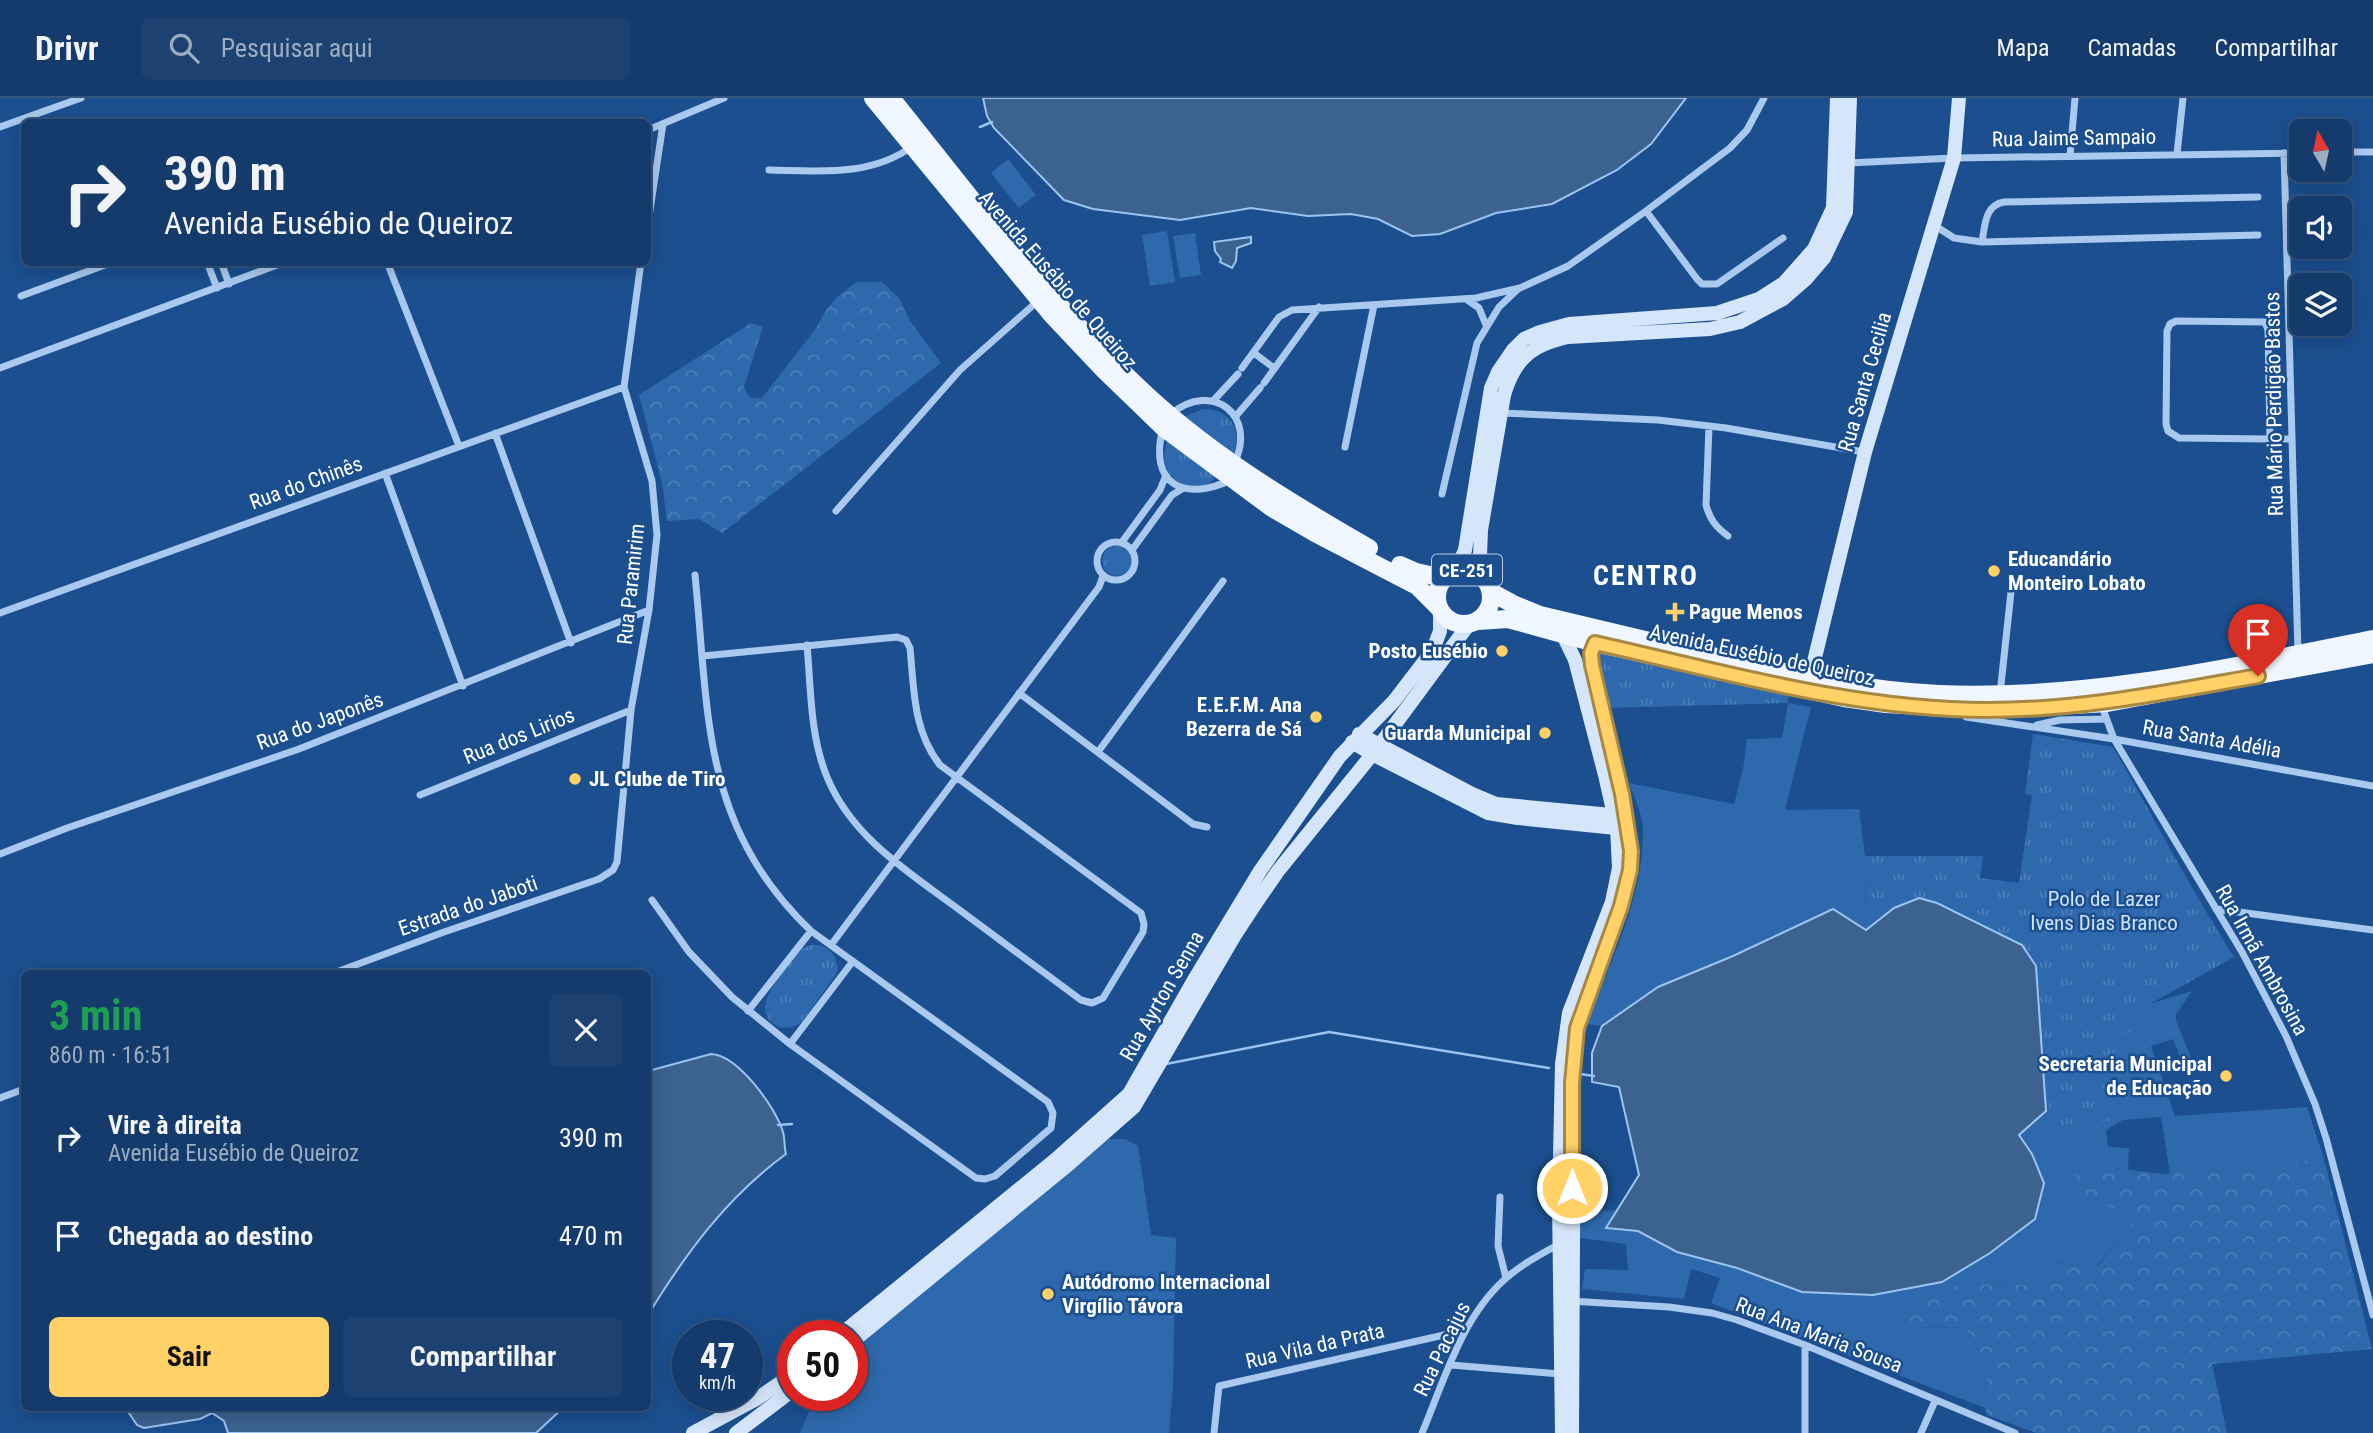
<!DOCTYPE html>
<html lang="pt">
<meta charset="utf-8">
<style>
body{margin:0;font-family:"Roboto Condensed",sans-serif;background:#1d4271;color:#f1f3f6;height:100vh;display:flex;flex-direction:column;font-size:26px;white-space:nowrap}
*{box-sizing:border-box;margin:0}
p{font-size:23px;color:#9dadc1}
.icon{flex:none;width:38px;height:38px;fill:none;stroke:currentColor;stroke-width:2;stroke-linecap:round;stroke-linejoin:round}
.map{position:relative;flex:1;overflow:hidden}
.panel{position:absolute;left:21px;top:872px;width:630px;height:441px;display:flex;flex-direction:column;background:#143b6b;border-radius:10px;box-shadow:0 4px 18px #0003,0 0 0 2px #33557e}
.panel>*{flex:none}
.guide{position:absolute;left:21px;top:21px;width:630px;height:147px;border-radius:10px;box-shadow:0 4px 18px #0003,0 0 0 2px #33557e;background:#143b6b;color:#f1f3f6;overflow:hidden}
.needle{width:46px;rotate:351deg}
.fabs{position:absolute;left:2289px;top:21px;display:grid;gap:14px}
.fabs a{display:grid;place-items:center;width:63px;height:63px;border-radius:10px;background:#143b6b;box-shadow:0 4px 18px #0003,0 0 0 2px #33557e;font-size:35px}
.speed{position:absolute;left:672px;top:1222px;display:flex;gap:14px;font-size:35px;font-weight:700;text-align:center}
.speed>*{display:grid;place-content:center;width:91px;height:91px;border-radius:50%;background:#143b6b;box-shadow:0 4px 18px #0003,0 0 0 2px #33557e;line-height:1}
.speed small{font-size:18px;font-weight:400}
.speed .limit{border:10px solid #d22;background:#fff;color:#111}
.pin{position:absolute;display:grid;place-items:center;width:60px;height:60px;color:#fff;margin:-72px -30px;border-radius:50% 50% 50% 0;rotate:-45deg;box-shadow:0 0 7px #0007}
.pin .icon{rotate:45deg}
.me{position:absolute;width:77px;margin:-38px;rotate:0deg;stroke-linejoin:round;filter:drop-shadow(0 0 5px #0008)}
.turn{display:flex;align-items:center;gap:24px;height:147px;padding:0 28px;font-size:32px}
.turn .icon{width:91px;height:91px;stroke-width:2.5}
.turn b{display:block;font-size:49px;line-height:60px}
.round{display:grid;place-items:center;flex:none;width:74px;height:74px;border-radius:10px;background:#1d4271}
.head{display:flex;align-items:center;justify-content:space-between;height:119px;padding:0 28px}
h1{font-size:42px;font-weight:700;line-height:52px;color:#1e9e55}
.action{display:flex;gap:14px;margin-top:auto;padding:14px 28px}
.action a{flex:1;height:80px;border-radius:10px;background:#ffd166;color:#111;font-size:28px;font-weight:700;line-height:80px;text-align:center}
.action a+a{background:#1d4271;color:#f1f3f6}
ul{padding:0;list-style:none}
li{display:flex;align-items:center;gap:21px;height:98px;padding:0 28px}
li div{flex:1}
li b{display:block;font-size:26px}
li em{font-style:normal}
header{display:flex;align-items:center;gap:42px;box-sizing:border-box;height:98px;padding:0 35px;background:#143b6b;border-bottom:2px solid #33557e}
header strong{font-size:33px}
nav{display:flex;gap:38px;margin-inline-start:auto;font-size:24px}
.search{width:490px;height:63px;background:#1d4271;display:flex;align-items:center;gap:18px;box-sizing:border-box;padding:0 24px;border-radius:10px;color:#9dadc1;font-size:26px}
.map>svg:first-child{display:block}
</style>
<header>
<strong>Drivr</strong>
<div class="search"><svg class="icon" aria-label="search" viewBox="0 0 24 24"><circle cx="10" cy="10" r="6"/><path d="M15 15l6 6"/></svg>Pesquisar aqui</div>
<nav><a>Mapa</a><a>Camadas</a><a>Compartilhar</a></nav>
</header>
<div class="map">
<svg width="2373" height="1335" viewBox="0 0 2373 1335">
<defs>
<pattern id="forest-crowns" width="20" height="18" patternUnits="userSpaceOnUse" patternTransform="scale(1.75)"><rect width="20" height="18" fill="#2e69ad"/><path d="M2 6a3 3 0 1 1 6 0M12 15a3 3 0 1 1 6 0" fill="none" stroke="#4d80b9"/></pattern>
<pattern id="park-tufts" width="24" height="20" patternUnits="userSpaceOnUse" patternTransform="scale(1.75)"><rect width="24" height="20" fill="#2e69ad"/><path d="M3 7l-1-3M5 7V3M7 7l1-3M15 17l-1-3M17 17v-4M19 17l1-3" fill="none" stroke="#4d80b9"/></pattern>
</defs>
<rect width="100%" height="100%" fill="#1b4f8f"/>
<path fill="#2e69ad" d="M1008 61 1036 97 1019 110 991 75Z
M1167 133 1175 184 1150 188 1142 137Z
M1195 135 1201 177 1180 180 1173 138Z
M1788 605 1811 609 1785 712 1859 711 1865 758 1866 832 1733 858 1658 889 1602 928 1587 926C1610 863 1644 800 1643 732 1643 717 1634 699 1629 685L1734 706 1743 671 1747 641 1782 640Z
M2192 893 2176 916V922L2193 965 2184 969 2173 941 2151 948 2175 1018 2307 1009 2324 1061 2170 1076 2161 1019 2123 1022 2106 1032 2108 1049 2129 1050 2128 1072 2081 1066 2138 1120 2097 1168 2055 1165 2033 1187 1964 1186 1913 1229 1965 1230 1988 1270 1985 1310 1711 1205 1720 1180 1691 1171 1684 1201 1582 1191 1585 1171 1628 1172 1626 1146 1580 1140 1579 1114 1618 1112 1606 1130 1638 1133 1677 1154 1737 1170 2032 1056 2018 1037 2046 1013 2048 1028 2120 971V936L2133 911Z
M1108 1041H1125L1138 1048 1151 1137 1176 1140 1173 1288 1169 1335H800L816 1297H852V1252Z"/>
<path fill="url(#forest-crowns)" d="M857 184H882L899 200 910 223 941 265 722 435 699 421 667 423 662 385 639 297 751 225 763 229 744 289 750 300H762L814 233 827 211 837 199Z
M2324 1061 2372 1251 2212 1266 2227 1335H2036L1987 1317 1985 1310 1988 1270 1965 1230 1913 1229 1903 1204 1964 1186 2033 1187 2054 1165 2098 1168 2137 1120 2071 1092 2080 1066 2163 1076Z"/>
<path fill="url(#park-tufts)" d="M1203 311C1228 310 1243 331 1234 355L1231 356 1186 322V318Z
M1170 343 1215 378 1214 382C1186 401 1155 375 1167 344Z
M1102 463a15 15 0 1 1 30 0a15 15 0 1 1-30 0Z
M1602 550 1789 594 1788 605 1609 610 1595 558Z
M2033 636 2113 649C2153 719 2191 791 2234 859L2150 906 2133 911 2135 934 2122 936 2124 938 2127 966 2120 971 2123 1022 2047 1028 2036 869 2022 847 1937 805 1919 800 1879 820 1866 832 1865 758H1983L1980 780 2019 785 2032 697 2025 696Z
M810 847H820L828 851 835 859 838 870 837 875 802 924C793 930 784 932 775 927 746 910 789 867 802 851Z"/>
<path fill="#3c6290" stroke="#9cc4f0" stroke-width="2" d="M983 0H1686L1651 46 1617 72 1552 106 1496 115 1440 136 1412 138 1378 121 1351 116 1308 118 1251 110 1180 122 1093 111 1064 102 994 30 987 18Z
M1251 139V145L1237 150 1236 163 1232 170 1220 164 1221 161 1215 153 1214 144Z
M1919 800 1937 805 2022 847 2036 868 2046 1013 2019 1037 2032 1056 2044 1085 2035 1121 1990 1155 1942 1184 1873 1197 1802 1194 1737 1170 1677 1154 1638 1133 1606 1130 1639 1077 1619 989 1592 984V955L1602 928 1658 889 1733 858 1833 811 1866 832 1894 810Z
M711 956C738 957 776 1010 783 1034 785 1041 784 1049 786 1056 727 1099 686 1155 648 1217V973Z
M125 1309H564L536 1335H228L224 1323 212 1315 200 1321 144 1330 137 1327Z"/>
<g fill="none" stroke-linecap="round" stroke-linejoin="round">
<path stroke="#9cc4f0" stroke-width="2.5" d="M980 29 992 24
M1166 966 1329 934 1549 970
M1580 976 1594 978
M778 1027 792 1026"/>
<path stroke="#a9c9ee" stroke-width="7" d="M0 29 81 0
M648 32 724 0
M2340 54H2373
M2284 55 2298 554
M2177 56 2183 0
M2070 58 2075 0
M1848 65 1954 60 2301 55
M769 72C820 73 870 79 913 48
M1646 113 1697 181 1702 186H1717L1783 140
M648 125 663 26
M1934 127 1954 140 1982 144 2258 137
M1982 144C1985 127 1985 107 2004 104L2258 99
M207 164 217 190
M221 164 229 186
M387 164 459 348
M21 198 113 164
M1466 201 1479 210 1486 227
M1254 255 1274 270
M0 270 285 164
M1242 270 1279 219 1292 212 1476 200 1520 190 1568 168 1646 113 1730 50 1747 32 1764 0
M1264 285 1319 209
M1213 303 1238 276
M1501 315 1658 322 1726 330 1864 354
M1171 316C1212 282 1258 317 1234 366
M1235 319 1260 290
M1709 328 1706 407C1710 422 1716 429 1728 438
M1163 330C1148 387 1184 404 1231 382
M495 335 571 545
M2270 341 2268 232 2265 224 2176 223 2170 226 2167 233 2166 326 2168 333 2179 340 2270 341H2292
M1345 349 1374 207
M385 375 463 588
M1442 396 1477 245 1499 209 1518 191
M836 413 960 272 1039 202
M1097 463a19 19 0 1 1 38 0a19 19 0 1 1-38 0Z
M1122 444 1160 392 1166 377
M1132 452 1172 397 1182 391
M0 515 624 289
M703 558 897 539 906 542 910 550C914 591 913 633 940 667L1141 815 1144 826 1143 834 1103 900 1092 905 1081 902C1041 872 1001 843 961 813 910 775 852 740 827 679 810 638 811 591 807 547
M1019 595 1193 726 1207 729
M2000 596 2011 494
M2101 606 2114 641 2242 854 2286 938 2315 1006 2326 1040 2373 1217
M1966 619 2114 641 2373 688
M2037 627 2060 622 2106 621
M1098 654 1223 483
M420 697 631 612
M0 756 67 730 299 651 649 512
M652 802 689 854 732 899 790 946 976 1080 985 1081 995 1078 1051 1030 1053 1015 1048 1004 811 833C701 728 709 617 695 477
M2216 811 2373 832
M831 847 1099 489 1103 478
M334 875 444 834 599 781 613 772 617 764 631 612 649 512 657 437 652 383 624 289 641 164
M748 913 811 833
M790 946 853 863
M0 1000 24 991
M1500 1099 1498 1148 1506 1180
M1570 1203 1669 1209 1712 1215 1737 1222 1805 1247 2015 1335
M1451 1267 1560 1276
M1214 1335 1219 1288 1466 1232
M1422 1335C1444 1283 1461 1221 1504 1182 1520 1167 1540 1157 1559 1146
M1805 1335V1247
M1921 1335 1935 1303"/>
<path stroke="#d6e6fa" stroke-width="14" d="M1456 472 1465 452 1491 290 1498 274 1513 252 1524 241 1540 234 1569 226 1717 215 1759 201 1784 185 1814 151 1833 110 1837 0
M1485 481 1480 458 1481 432 1504 297C1515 260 1532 247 1568 239L1710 231 1740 224 1783 201 1806 181 1824 160 1846 114 1850 0
M1810 580 1865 354 1954 60 1959 0
M1359 636 1472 696 1496 706 1622 718
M1352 644 1372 656 1488 715 1518 720 1626 731
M840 1237 1055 1062 1129 996 1194 882 1260 773 1340 658 1394 603 1433 552 1440 533V514
M852 1244 1069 1066 1134 1009 1235 837 1258 802 1278 773 1379 648 1469 526
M693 1335 758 1300 793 1276
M736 1335 793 1292
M1562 1335 1559 1105 1562 966 1569 915 1612 804 1619 770 1617 730 1605 677 1575 562 1563 537
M1572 1335 1574 955C1582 896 1614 845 1627 787 1636 749 1625 709 1617 671 1609 636 1601 602 1592 567L1591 555 1595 545"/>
<path stroke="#f0f6ff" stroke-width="18" d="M873 0 1052 217 1104 272 1164 330 1272 410 1315 435 1417 488 1438 509
M891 0C969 97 1045 200 1135 286 1204 353 1287 403 1369 450
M1400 467 1416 474 1443 480
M1437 499a27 27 0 1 1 54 0a27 27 0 1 1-54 0Z
M1491 494 1513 506 1540 517C1602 532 1664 547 1725 561 1796 577 1866 593 1939 596 2086 602 2230 570 2373 541
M1478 523 1508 521 1595 545 1844 600 1886 606 1988 612 2107 605 2373 556"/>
</g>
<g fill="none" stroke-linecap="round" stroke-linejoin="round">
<defs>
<path id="route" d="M1572 1090V985L1577 930 1621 808 1630 772 1631 753 1622 696 1592 567 1591 555 1595 545C1725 574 1854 612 1988 612 2080 612 2168 594 2258 578"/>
</defs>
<use href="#route" stroke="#a68842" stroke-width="18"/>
<use href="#route" stroke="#ffd166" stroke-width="12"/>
</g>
<g fill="#ffd166" stroke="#1b4f8f" stroke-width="2.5">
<circle cx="1994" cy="473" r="7"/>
<path d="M1671.5 503.5h7v7h7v7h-7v7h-7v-7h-7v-7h7z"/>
<circle cx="1502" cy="553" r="7"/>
<circle cx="1316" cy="619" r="7"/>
<circle cx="1545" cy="635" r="7"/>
<circle cx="575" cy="681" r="7"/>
<circle cx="2226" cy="978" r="7"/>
<circle cx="1048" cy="1196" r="7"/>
</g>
<g text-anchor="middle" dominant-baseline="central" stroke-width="5" stroke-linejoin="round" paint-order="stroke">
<rect fill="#1b4f8f" stroke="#bbcadd" stroke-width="2" x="1432" y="456.5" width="70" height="31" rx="5"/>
<g font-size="19" font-weight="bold" fill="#fff">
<text x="1467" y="472">CE-251</text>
</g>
<g font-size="21" fill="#fff" stroke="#1b4f8f">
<text transform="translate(2074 40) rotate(-1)">Rua Jaime Sampaio</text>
<text transform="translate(1058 182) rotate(49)">Avenida Eusébio de Queiroz</text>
<text transform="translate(1865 284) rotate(-74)">Rua Santa Cecilia</text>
<text transform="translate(2274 306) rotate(-91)">Rua Mário Perdigão Bastos</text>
<text transform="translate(306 385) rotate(-20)">Rua do Chinês</text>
<text transform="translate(631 486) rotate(-84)">Rua Paramirim</text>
<text transform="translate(1762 557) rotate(12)">Avenida Eusébio de Queiroz</text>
<text transform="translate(320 623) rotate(-20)">Rua do Japonês</text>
<text transform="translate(519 638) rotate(-22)">Rua dos Lirios</text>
<text transform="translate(2212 641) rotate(10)">Rua Santa Adélia</text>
<text transform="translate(468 808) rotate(-19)">Estrada do Jaboti</text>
<text transform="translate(2262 862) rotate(61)">Rua Irmã Ambrosina</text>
<text transform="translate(1162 898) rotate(-60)">Rua Ayrton Senna</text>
<text transform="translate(1819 1237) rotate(21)">Rua Ana Maria Sousa</text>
<text transform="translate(1315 1248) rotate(-13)">Rua Vila da Prata</text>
<text transform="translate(1442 1251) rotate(-64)">Rua Pacajus</text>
</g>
<g font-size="21" font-weight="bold" fill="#fff" stroke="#1b4f8f" text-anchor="start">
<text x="2008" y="461">Educandário<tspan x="2008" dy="24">Monteiro Lobato</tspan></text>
<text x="1689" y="514">Pague Menos</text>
<text x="1488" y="553" text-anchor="end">Posto Eusébio</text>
<text x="1302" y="607" text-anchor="end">E.E.F.M. Ana<tspan x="1302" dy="24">Bezerra de Sá</tspan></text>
<text x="1531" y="635" text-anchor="end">Guarda Municipal</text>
<text x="589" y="681">JL Clube de Tiro</text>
<text x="2212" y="966" text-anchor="end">Secretaria Municipal<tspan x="2212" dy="24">de Educação</tspan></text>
<text x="1062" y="1184">Autódromo Internacional<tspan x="1062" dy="24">Virgílio Távora</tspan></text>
</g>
<g font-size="21" fill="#cfe3fa" stroke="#1b4f8f">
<text x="2104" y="801">Polo de Lazer<tspan x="2104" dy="24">Ivens Dias Branco</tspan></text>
</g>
<g font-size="28" font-weight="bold" letter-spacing="2" fill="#fff" stroke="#1b4f8f">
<text x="1646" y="477">CENTRO</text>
</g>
</g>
</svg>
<div class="fabs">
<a><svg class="needle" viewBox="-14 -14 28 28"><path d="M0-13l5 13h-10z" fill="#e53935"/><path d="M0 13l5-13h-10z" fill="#9dadc1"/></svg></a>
<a><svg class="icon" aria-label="sound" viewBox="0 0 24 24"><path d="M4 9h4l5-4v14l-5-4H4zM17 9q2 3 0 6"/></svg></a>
<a><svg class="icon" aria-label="layers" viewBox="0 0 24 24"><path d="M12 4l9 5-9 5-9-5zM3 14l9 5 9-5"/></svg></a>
</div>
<div class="speed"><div>47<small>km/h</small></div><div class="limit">50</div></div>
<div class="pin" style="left:2258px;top:578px;background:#d93025"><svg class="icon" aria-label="arrive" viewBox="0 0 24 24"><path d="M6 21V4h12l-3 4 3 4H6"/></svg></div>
<svg class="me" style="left:1572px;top:1090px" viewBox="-20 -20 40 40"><circle r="17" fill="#ffd166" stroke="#fff" stroke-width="3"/><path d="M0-11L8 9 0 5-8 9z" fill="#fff"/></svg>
<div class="guide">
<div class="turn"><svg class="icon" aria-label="right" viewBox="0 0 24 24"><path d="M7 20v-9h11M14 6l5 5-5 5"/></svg><div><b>390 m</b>Avenida Eusébio de Queiroz</div></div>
</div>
<section class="panel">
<div class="head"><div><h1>3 min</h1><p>860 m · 16:51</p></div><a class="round"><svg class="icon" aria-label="close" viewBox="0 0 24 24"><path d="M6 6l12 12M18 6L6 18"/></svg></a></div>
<ul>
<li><svg class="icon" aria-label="right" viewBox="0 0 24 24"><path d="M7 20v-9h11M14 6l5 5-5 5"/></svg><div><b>Vire à direita</b><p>Avenida Eusébio de Queiroz</p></div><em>390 m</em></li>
<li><svg class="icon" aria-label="arrive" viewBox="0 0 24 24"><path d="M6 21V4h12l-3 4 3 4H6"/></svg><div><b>Chegada ao destino</b></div><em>470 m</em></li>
</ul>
<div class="action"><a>Sair</a><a>Compartilhar</a></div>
</section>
</div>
